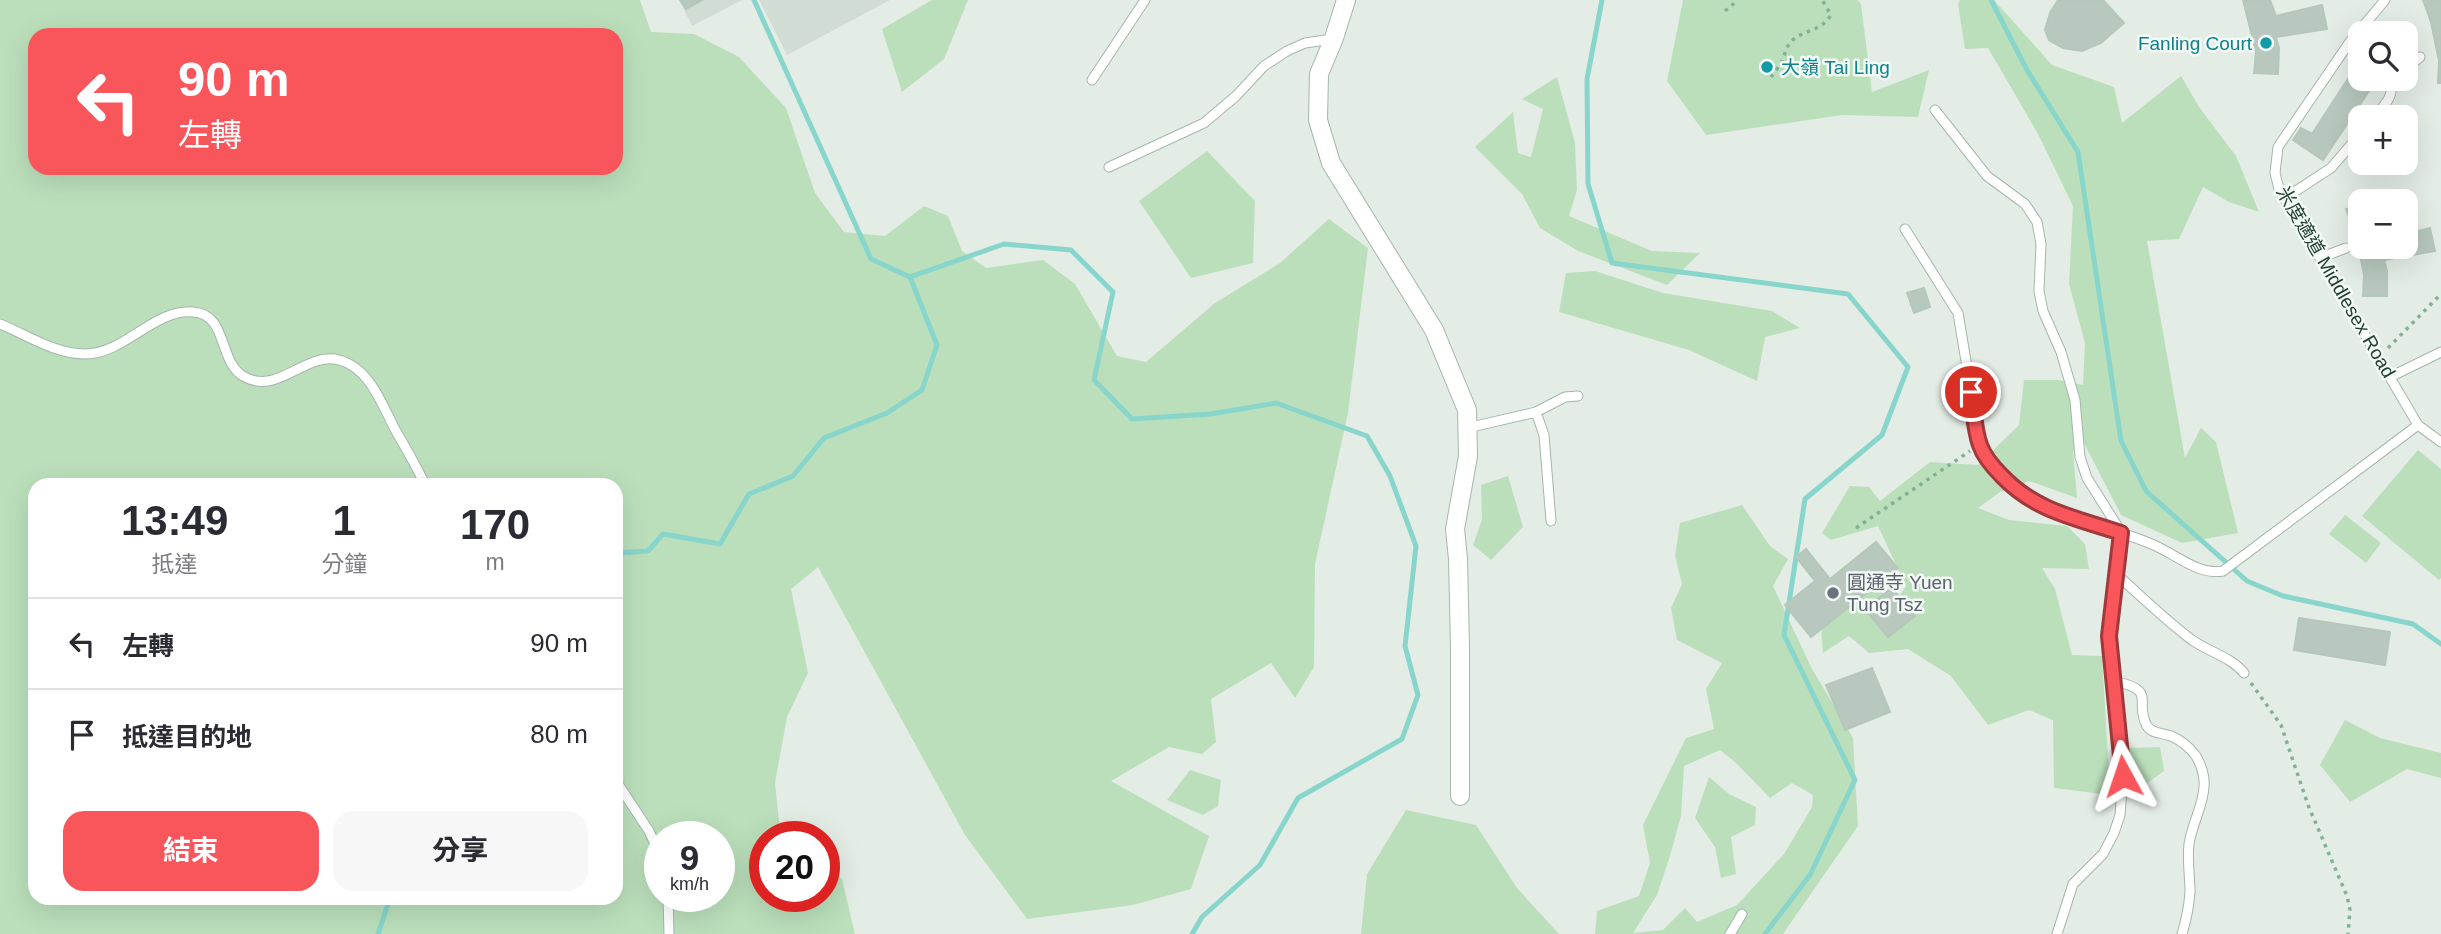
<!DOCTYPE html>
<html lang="zh-TW">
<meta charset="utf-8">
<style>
body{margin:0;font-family:Arial,"Noto Sans TC",sans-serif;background:#f7f7f7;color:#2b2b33;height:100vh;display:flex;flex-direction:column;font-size:26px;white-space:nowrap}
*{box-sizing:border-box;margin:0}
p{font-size:23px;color:#7c7c81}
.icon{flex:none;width:38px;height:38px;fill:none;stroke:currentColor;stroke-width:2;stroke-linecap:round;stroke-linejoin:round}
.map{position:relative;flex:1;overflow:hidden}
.details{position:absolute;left:28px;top:478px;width:595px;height:427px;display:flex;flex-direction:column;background:#fff;border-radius:21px;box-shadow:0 7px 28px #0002}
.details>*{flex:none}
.top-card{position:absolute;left:28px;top:28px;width:595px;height:147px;border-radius:21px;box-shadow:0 7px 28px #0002;background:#f8565b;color:#fff;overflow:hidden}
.buttons{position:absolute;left:2348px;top:21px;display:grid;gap:14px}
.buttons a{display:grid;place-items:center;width:70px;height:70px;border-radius:14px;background:#fff;box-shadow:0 7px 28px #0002;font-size:35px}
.speed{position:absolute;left:644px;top:821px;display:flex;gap:14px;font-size:35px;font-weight:700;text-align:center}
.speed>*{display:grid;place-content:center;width:91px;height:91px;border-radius:50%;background:#fff;box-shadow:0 7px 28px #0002;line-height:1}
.speed small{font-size:18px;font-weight:400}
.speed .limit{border:10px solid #d22;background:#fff;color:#111}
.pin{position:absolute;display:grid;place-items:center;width:60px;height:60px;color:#fff;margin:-30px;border:4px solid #fff;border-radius:50%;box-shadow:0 2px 7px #0007}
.me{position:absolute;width:77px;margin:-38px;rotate:355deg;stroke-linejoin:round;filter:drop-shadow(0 0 5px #0008)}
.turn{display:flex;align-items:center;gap:24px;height:147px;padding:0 35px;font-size:32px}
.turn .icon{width:91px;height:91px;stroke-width:2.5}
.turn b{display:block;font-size:49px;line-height:60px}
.eta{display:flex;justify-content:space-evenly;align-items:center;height:119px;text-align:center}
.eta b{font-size:42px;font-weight:700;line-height:49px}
.button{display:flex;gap:14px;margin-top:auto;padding:14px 35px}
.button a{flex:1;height:80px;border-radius:21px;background:#f8565b;color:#fff;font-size:28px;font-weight:700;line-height:80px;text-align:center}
.button a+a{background:#f7f7f7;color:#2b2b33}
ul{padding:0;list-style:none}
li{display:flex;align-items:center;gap:21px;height:91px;padding:0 35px;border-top:2px solid #e1e1e2}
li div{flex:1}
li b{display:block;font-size:26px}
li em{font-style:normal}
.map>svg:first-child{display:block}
</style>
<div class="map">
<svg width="2441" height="934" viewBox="0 0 2441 934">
<rect width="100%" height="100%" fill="#e3ede6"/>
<path fill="#d1ddd4" d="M679 0H742L692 26Z
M759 0H890L787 55Z"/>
<path fill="#bbdfbb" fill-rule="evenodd" d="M0 0H640L651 32 694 34 739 57 786 108 815 193 844 232 885 236 924 206 948 216 962 251 986 268 1043 260 1075 284 1117 356 1146 362 1215 303 1280 263 1329 219 1368 248 1348 413 1315 564 1314 667 1295 698 1271 663 1211 699 1216 742 1202 754 1169 747 1111 781 1209 836 1191 889 1133 905 1027 919 965 835 818 567 791 589 808 673 787 717 775 783 780 832 786 836H765V896H824V866L842 879 855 934H0ZM35 35H616V168H35ZM35 485H616V898H35ZM660 836H719V896H660Z
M932 0H968L944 59 902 92 882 29Z
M1683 0H1858L1861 4 1872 92 1929 70 1918 117 1842 115 1706 135 1667 81Z
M1960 0H1994L2052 65 2114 87 2122 123 2181 76 2199 107 2236 156 2259 212 2229 202 2203 187 2179 239 2147 241 2185 458 2201 428 2216 442 2238 533 2182 543 2121 515 2084 443 2073 451 2077 498 2029 481 2000 492 1978 508 2009 520 2067 526 2085 544 2089 569 2042 568 2055 589 2072 655 2102 656 2110 795 2054 788 2053 720 2029 710 1988 725 1951 676 1908 649 1869 653 1849 636 1823 653 1820 614 1869 568 1892 608 1906 586 1878 526 1831 540 1822 533 1850 486 1869 487 1880 501 1930 462 1978 465 2019 425 2024 380H2059L2083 385 2085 343 2069 284 2073 206 2038 134 1988 48 1965 49 1958 4Z
M1557 77 1575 143 1577 190 1569 216 1652 251 1700 253 1667 285 1578 251 1540 228 1522 194 1475 147 1513 112 1518 153 1531 157 1543 109 1522 99Z
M1207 151 1255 201 1253 263 1191 278 1139 201Z
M1595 271 1663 293 1772 311 1800 328 1765 337 1757 381 1689 350 1559 312 1566 273Z
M2418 450 2441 469V578L2439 580 2362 516Z
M1508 476 1523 527 1491 560 1473 545 1482 520 1481 485Z
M1742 505 1770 546 1788 559 1773 586 1811 667 1853 738 1858 826 1783 934H1595L1597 911 1639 896 1650 863 1643 825 1686 738 1714 729 1706 689 1722 663 1677 640 1671 608 1682 584 1675 556 1680 523ZM1720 750 1736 763 1770 798 1792 783 1813 795 1812 807 1784 854 1737 905 1697 922 1685 908 1663 930 1633 933 1657 895 1670 856 1681 816 1684 766Z
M2345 515 2381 543 2366 563 2329 534Z
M2345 720 2380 738 2441 753V778L2407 769 2350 802 2320 765Z
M2160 747 2164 771 2135 792 2129 748Z
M1190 770 1221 780 1218 806 1203 815 1167 800Z
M1709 777 1729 794 1756 807 1755 825 1731 837 1736 874 1721 878 1715 847 1695 818Z
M1406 810 1476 825 1517 888 1559 934H1361L1367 874Z"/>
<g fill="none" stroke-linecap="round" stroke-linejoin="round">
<path stroke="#88d5cb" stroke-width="5" d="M1602 0 1587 79 1588 184 1612 263 1848 294 1908 367 1882 435 1805 499 1784 635 1855 780 1810 875 1765 934
M1991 0 2027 70 2078 152 2121 441 2146 491 2247 581 2283 596 2413 624 2441 644
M910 277 1004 244 1071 250 1113 292 1094 380 1132 419 1210 414 1276 403 1367 436 1390 476 1416 546 1405 646 1418 695 1402 739 1298 798 1260 865 1202 917 1192 934
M616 553 648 551 663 534 720 544 749 494 793 476 824 438 887 413 922 390 937 345 910 277 871 259 754 0
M109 900 110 898
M378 934 390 898"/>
</g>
<path fill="#b8c8be" stroke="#b5c7ba" stroke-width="2" d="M680 0H702L686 9Z
M2058 0H2103L2124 23 2101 43 2082 51 2063 48 2049 40 2045 30 2050 13Z
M2243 0H2270L2276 16 2322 5 2327 29 2276 37 2279 48 2278 74 2254 73 2256 52Z
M2423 0H2441V83H2438L2439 61 2431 22Z
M2357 65 2361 68V79H2377L2323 160 2293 140 2301 128 2312 134Z
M2361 204V247H2406V234L2430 228 2435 251 2384 260 2387 271V296H2363L2364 275 2356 235 2346 209Z
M1924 288 1930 307 1914 313 1907 293Z
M1876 542 1898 568 1811 637 1785 605 1815 581 1796 557 1806 549 1830 579Z
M1892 588 1915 616 1888 637 1865 609Z
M2299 618 2390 632 2385 665 2294 650Z
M1872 668 1890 712 1845 730 1826 685Z"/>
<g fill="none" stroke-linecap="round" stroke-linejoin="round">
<defs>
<path id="service" d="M2385 0 2349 43 2278 147 2275 173 2279 189 2418 425 2441 442
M2349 43 2361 53
M2406 69 2420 57
M1092 80 1145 0
M1935 110 1987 176 2025 204 2037 222 2041 244 2039 291 2043 311 2061 352 2075 400 2080 457 2087 478 2121 532 2109 636 2123 776 2120 815 2114 833 2103 854 2073 884 2057 934
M2374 117C2384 106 2396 95 2390 79
M1109 167 1204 123 1236 96 1264 66 1287 51 1305 43 1332 39
M2285 198 2331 168 2361 133
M1905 229 1958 313 1980 445C1991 465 2005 483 2024 497 2060 523 2119 527 2160 548 2180 558 2200 575 2223 571L2418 425
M2320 258 2346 248
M0 324C27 335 55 354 85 354 125 354 153 309 193 312 228 314 218 361 243 376 277 397 305 351 339 360 371 368 383 408 397 433 407 450 417 467 425 485
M2390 377 2441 352
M1536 412 1544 435 1551 521
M1467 428 1536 412 1565 397 1578 396
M2116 574C2141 596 2165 620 2192 640 2209 652 2231 657 2244 673
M2114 681C2159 691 2133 700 2147 726 2152 734 2163 733 2171 736 2181 740 2190 748 2196 756 2201 765 2205 777 2204 787 2203 806 2192 824 2189 844 2187 860 2190 876 2190 892 2189 906 2186 921 2182 934
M616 781 649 831 660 855
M668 896 669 934
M1730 934 1742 914"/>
<path id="minor" d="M1346 0 1334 38 1319 74 1318 120 1331 163 1434 330 1467 410 1468 456 1455 529 1458 559 1460 647V796"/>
</defs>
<use href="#service" stroke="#a5b6ab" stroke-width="11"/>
<use href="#minor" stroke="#a5b6ab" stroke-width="20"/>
<path stroke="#82b296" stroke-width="3.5" stroke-dasharray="3.5 5" stroke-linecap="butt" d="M1725 11 1738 0
M1771 77C1774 73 1778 68 1781 63 1785 56 1786 44 1794 39 1807 29 1821 31 1831 15L1822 0
M2388 348 2441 294
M1856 528 1970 451
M2251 683 2281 725 2308 805 2347 896 2350 910 2348 934"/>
<use href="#service" stroke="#fff" stroke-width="9"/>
<use href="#minor" stroke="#fff" stroke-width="18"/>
</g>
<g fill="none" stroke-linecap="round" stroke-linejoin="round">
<defs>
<path id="route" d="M1971 392C1974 409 1974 429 1980 445 1984 457 1993 467 2002 476 2035 511 2076 518 2121 533L2109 636 2123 776"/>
</defs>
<use href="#route" stroke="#a1383b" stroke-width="18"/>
<use href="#route" stroke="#f8565b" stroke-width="12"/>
</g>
<g fill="#0f9aa8" stroke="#f3f9f5" stroke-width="2.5">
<circle cx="2266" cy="43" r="7"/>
<circle cx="1767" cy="67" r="7"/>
</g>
<circle fill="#6b7280" stroke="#f3f9f5" stroke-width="2.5" cx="1833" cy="593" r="7"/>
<g text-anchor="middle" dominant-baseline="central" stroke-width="5" stroke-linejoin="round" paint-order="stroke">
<g font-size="19" fill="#0d838f" stroke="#f3f9f5" text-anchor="end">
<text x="2252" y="43">Fanling Court</text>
<text x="1781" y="67" text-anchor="start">大嶺 Tai Ling</text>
</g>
<g font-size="19" fill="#21402f" stroke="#f3f9f5">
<text transform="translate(2336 282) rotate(60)">米度適道 Middlesex Road</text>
</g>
<g font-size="19" fill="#5b616d" stroke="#f3f9f5" text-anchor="start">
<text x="1847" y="582">圓通寺 Yuen<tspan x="1847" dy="22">Tung Tsz</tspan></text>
</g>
</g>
</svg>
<div class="buttons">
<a><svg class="icon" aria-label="search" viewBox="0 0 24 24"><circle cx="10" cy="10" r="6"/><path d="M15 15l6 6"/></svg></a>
<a>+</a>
<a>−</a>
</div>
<div class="speed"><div>9<small>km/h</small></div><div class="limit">20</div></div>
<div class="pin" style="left:1971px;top:392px;background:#d93025"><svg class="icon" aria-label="arrive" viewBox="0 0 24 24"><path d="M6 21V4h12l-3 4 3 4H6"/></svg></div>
<svg class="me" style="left:2123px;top:776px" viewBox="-20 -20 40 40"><path d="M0-17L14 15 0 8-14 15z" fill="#f8565b" stroke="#fff" stroke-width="4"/></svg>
<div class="top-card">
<div class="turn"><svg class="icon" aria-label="left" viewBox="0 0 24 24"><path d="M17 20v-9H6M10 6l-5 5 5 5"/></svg><div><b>90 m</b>左轉</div></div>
</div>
<section class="details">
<div class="eta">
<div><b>13:49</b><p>抵達</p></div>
<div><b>1</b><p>分鐘</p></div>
<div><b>170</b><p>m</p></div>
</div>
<ul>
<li><svg class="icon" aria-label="left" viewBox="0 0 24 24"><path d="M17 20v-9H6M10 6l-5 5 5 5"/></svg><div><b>左轉</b></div><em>90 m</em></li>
<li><svg class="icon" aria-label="arrive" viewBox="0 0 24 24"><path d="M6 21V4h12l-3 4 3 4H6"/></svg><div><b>抵達目的地</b></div><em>80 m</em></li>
</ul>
<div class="button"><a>結束</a><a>分享</a></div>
</section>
</div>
